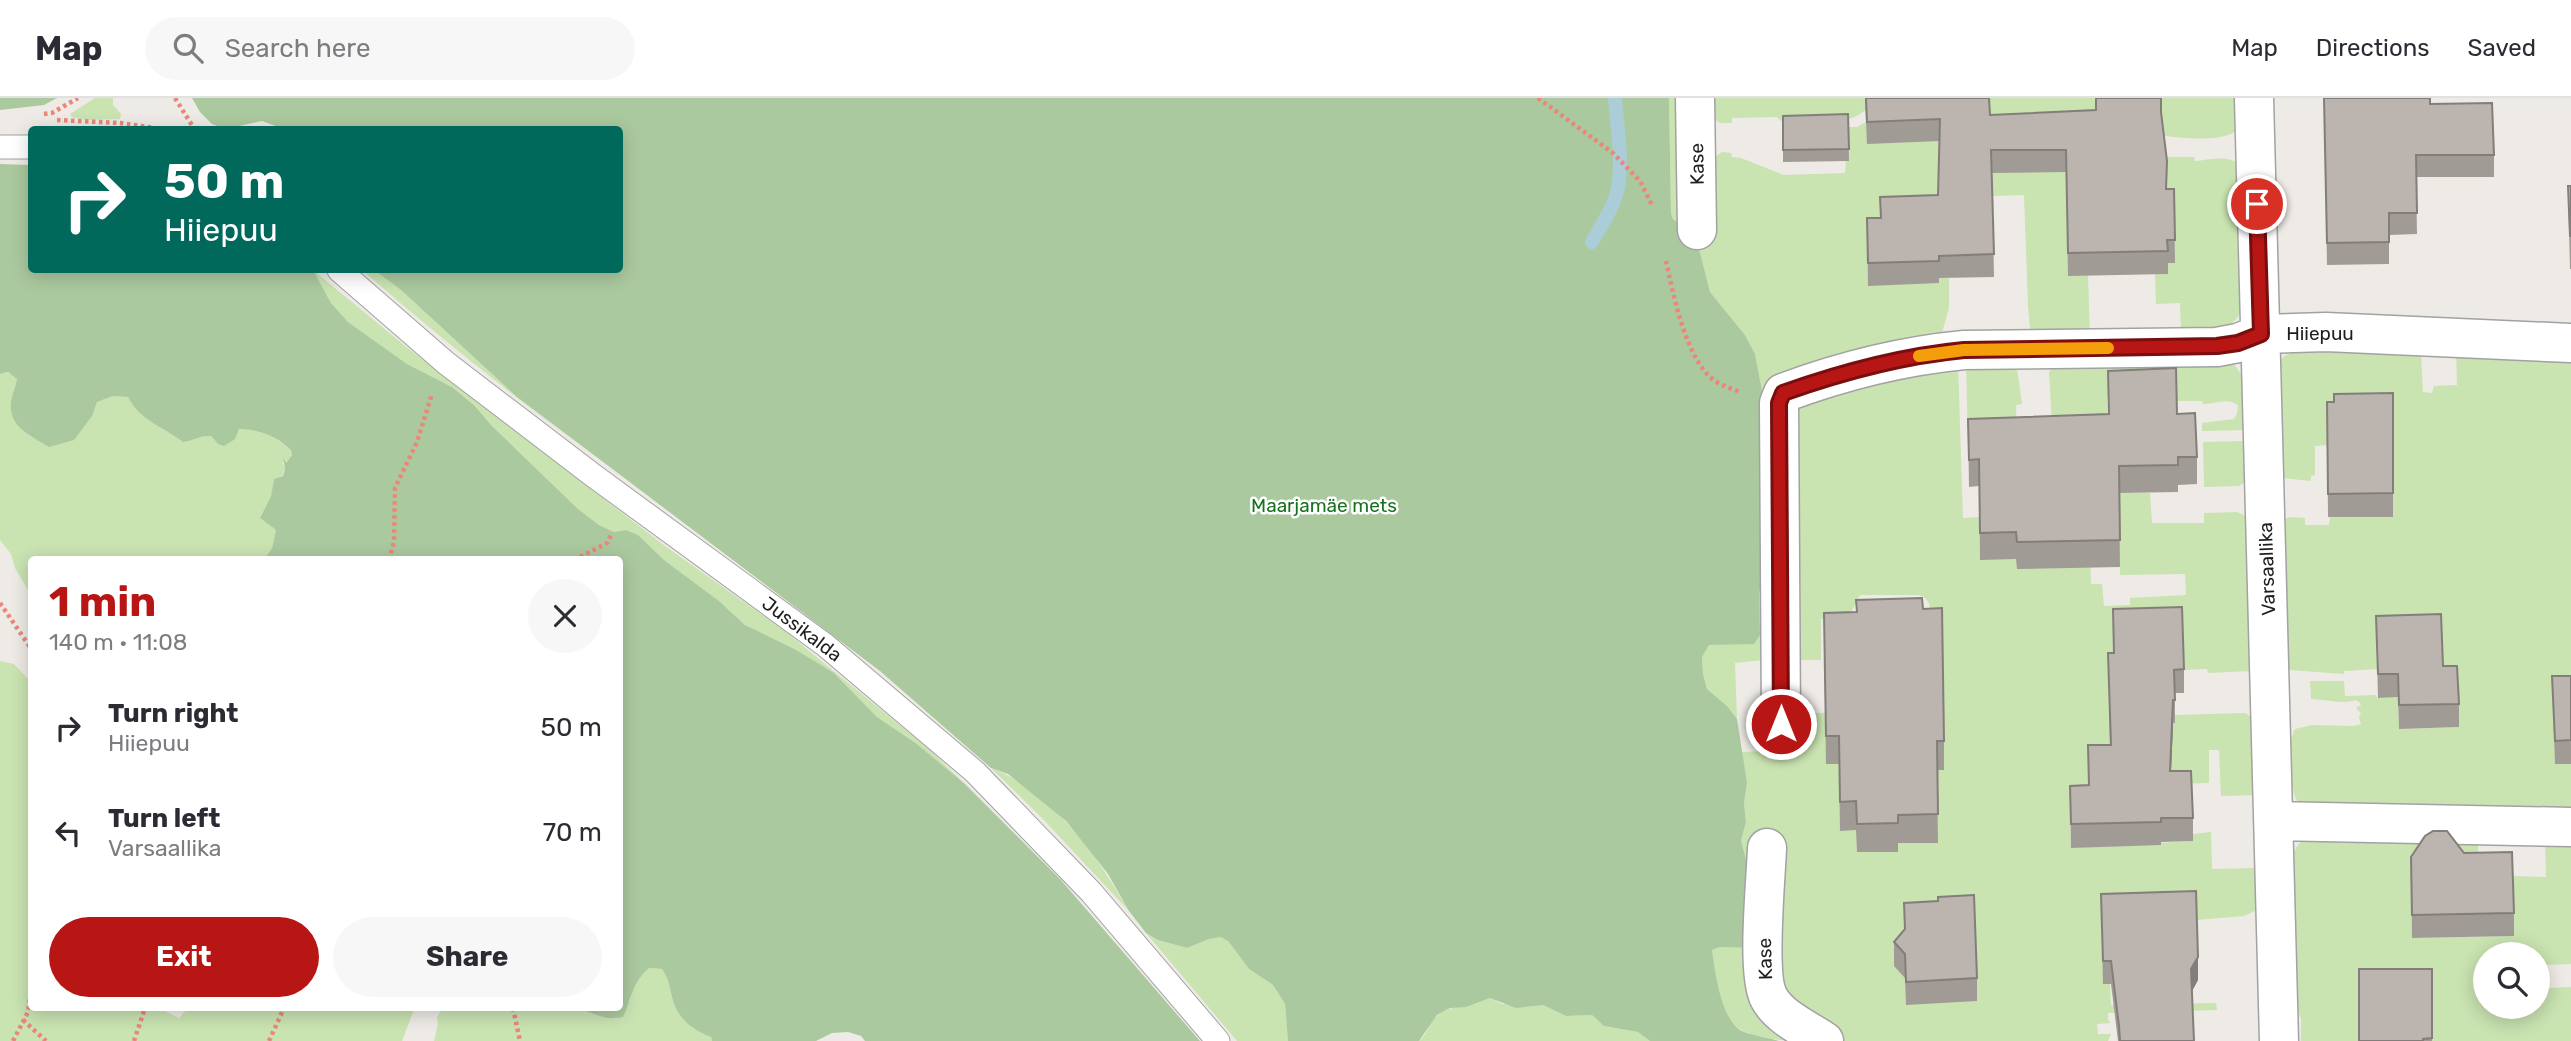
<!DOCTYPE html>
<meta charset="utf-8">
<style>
body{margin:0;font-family:Rubik,sans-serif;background:#f7f7f7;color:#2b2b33;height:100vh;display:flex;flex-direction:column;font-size:26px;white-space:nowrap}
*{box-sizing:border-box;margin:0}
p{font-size:23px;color:#7c7c81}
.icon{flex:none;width:38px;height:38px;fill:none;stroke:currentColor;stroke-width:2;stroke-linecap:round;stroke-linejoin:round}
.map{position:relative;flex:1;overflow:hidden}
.details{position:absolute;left:28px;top:458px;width:595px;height:455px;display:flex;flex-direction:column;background:#fff;border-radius:7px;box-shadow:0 4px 18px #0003}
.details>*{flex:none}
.guide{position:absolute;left:28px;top:28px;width:595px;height:147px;border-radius:7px;box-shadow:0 4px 18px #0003;background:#00695c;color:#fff;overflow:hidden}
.tools{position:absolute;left:2473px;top:844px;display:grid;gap:14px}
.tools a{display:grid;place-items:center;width:77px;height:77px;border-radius:50%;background:#fff;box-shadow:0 4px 18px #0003;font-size:35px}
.pin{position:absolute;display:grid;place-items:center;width:60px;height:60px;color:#fff;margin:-30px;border:4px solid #fff;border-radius:50%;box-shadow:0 2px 7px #0007}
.me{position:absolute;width:77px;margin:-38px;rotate:0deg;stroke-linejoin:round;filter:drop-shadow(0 0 5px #0008)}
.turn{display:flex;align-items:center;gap:24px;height:147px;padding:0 21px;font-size:32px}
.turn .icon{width:91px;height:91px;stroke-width:2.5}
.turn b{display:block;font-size:49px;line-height:60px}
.round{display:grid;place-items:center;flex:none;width:74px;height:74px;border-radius:37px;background:#f7f7f7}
.overview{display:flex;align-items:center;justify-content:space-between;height:119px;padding:0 21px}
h1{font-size:42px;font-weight:700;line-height:52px;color:#b81615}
.cta{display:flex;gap:14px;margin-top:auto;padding:14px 21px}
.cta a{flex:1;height:80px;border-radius:42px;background:#b81615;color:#fff;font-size:28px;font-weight:700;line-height:80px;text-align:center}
.cta a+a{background:#f7f7f7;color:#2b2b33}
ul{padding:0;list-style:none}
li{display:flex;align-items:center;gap:21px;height:105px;padding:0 21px}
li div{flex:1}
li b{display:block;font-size:26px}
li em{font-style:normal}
header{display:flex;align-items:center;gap:42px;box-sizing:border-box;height:98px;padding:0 35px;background:#fff;border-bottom:2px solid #e1e1e2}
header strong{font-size:33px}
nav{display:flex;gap:38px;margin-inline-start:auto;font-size:24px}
.search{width:490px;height:63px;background:#f7f7f7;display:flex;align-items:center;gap:18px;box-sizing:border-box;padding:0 24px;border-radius:38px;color:#7c7c81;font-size:26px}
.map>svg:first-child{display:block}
</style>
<header>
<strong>Map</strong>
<div class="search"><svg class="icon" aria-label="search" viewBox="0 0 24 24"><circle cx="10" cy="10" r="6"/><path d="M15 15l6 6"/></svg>Search here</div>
<nav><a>Map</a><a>Directions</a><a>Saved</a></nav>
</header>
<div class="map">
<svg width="2571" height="943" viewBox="0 0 2571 943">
<rect width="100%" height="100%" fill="#eeebe6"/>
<path fill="#c9e3b1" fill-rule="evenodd" d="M95 0H113V7L121 16 120 21 86 22 72 19 70 16Z
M1669 0H1684L1680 126 1673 121 1671 115Z
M1706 0H1874C1860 32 1811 24 1781 23L1777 19 1732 20V25H1720L1711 19Z
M1973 0H2095L2158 59H2194L2195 63C2208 62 2229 56 2239 67L2237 144 2242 211C2231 238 2205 232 2181 231L2180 205 2156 206 2155 176H2168L2167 165H2174L2068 140V177H2088L2090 239 2033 237 2030 231 2028 208 2024 97 1991 98 1939 180H1949V210L1941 238 1792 275C1771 276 1765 282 1764 303L1755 256 1745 237 1710 194 1696 139 1713 60 1722 54 1731 55 1732 59 1741 60 1784 77 1845 75 1848 29H1857L1869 22Z
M2161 0H2238C2238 8 2240 21 2238 29 2232 46 2175 40 2161 37Z
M313 172 404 247 665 448 786 534 930 652 965 686 917 646 877 619 834 575 745 527 719 503 664 462 638 437 626 432 614 434 599 427 578 411 491 327 475 308 452 289 407 266 348 224 331 205Z
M362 172H374L401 192 517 299 584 351C508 294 434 235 362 172Z
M2300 250 2421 257 2423 294 2432 295 2434 288 2457 287 2456 253 2571 258V716L2300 707C2288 694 2286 646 2295 631L2312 627 2354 628 2361 626 2359 619 2361 615 2356 610 2361 607 2359 604 2355 602C2344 607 2324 601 2311 601L2310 583H2344L2345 598 2376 597 2377 600 2398 599 2399 631 2458 629 2376 541 2377 571 2344 573V576L2289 572 2287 565 2285 438 2282 421 2291 419 2305 420V427H2329L2330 417 2328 347 2315 348V377L2311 378V383L2282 380 2277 266 2283 259Z
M2221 260 2233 265 2244 280 2247 332 2202 333V325L2234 321 2237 315 2238 307C2227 299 2215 306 2203 306L2202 303H2176L2175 298 2107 300 2111 395H2150L2152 425H2204V415L2237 414 2246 418 2251 573 2208 575 2207 571 2183 572 2113 535 2175 617 2245 615 2253 620 2258 697 2221 698 2219 652H2209V685L2171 686 2089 710 2070 712 2071 750 2192 743 2193 736 2211 734 2212 771 2257 770 2259 811 2244 818 2196 822 2103 886H2110L2111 907 2216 905 2217 912 2108 915V922L2111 925 2097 926 2098 936H2111L2108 943H1844L1789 908 1744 759 1741 743 1746 724 1744 705 1747 685 1741 654 1791 652 1790 615H1825L1826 622 1931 516C1930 507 1929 500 1919 497H1860L1848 520 1821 521V562H1797L1793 308 1958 264 1963 420 1979 419 1980 462 2053 345 2049 274 2057 264ZM2090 457H2120V477L2185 476 2186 497 2130 500V507L2104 508 2102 486H2091Z
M1966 264 2012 267 2017 271 2022 306 2016 307 2017 339 1993 348H1968Z
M8 274 17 281 15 291 28 337 39 342C68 333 84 335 97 304L113 298 128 299C140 323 162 328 183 344 193 343 200 337 211 338L218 346C225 341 233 333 241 331 258 328 279 341 291 352L292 357 286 365 282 364 285 371 282 378 274 381 271 398 260 420 276 432 272 450 264 462H32L31 497 15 470 11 456 0 442V276Z
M2247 343 2248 382 2239 388 2204 389 2203 344Z
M1767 470 1763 562 1735 565 1737 621 1727 608 1707 591 1703 576 1702 559 1709 547 1724 546 1760 537 1759 495Z
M0 563 14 566 31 584 32 910H159L179 920 188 910H412L413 914 402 943H0Z
M991 670C1051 692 1098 759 1129 813L1041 719Z
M2478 736V778L2411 776 2412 840 2513 838 2512 778 2546 779 2545 744 2571 743V866L2545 867 2546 890 2571 889V943H2301V921L2296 907 2293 766C2293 753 2295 749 2305 740ZM2485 856H2538V908H2485Z
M1146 835 1158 842 1187 850 1209 841 1221 839 1229 844 1249 871 1273 887 1285 906 1288 943H1237Z
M1720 849 1750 850 1797 943C1780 943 1740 938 1730 923 1720 908 1714 871 1712 852Z
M648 870 662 871C673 885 668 891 674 903 682 918 695 933 711 939L712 943H434L438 926 437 919 443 910H575C589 914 601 921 616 921L630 903 635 882Z
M1490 900 1502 906 1543 907 1566 918 1592 917 1604 928 1638 934 1650 943H1419C1427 937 1428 927 1436 919 1448 907 1473 907 1490 900Z"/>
<path fill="#abc99f" d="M0 0H57L44 7 0 12Z
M192 0H1669L1671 115 1673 121 1696 139 1710 194 1745 237 1755 256 1764 303 1767 470 1759 495 1760 537 1754 546 1709 547 1702 559 1703 576 1707 591 1727 608 1737 621 1747 685 1744 705 1746 724 1741 743 1751 780 1750 850 1720 849 1712 852C1715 873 1721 923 1742 933 1753 938 1767 939 1779 943H1650L1638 934 1604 928 1592 917 1566 918 1543 907 1516 910 1490 900 1466 909 1450 910 1437 917 1419 943H1288L1285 906 1273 887 1249 871 1229 844 1221 839 1209 841 1187 850 1158 842 1146 835 1129 813 1108 776 1066 723 1008 676 991 670 880 573 517 299 401 192 374 172H620V32H287L262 23 225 31 212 26 200 14Z
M0 66 31 67 32 172H313L331 205 348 224 407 266 452 289 475 308 491 327 578 411 599 427 614 434 626 432 638 437 664 462 719 503 745 527 796 552 834 575 877 619 917 646 965 686 1060 781 1200 943H865L861 938 848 934 832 935 816 943H712L711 939C693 932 678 921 673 902 669 889 670 882 662 871L649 870C631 886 633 898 623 919 603 924 595 914 576 911L620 910V462H264L272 450 276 432 260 420 271 398 274 381 283 378 285 371 283 360 286 365 292 357 291 352C277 338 259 331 239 331L235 341 224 348 218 346 211 338C200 337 193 343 183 344 162 328 140 323 128 299L113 298 97 304 92 318 74 342 49 349C31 338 8 329 11 304 12 296 16 288 17 281L8 274 0 276Z"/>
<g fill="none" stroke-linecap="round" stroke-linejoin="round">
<path stroke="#abcdd7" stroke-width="14" d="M1592 144C1601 127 1615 108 1618 89 1623 61 1617 29 1615 0"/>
<defs>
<path id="service" d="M0 49H32
M339 172 446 265 594 378 825 547 975 674 1091 794 1218 943"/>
<path id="minor" d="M1695 0 1697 132
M2254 0 2279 943
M1781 626 1779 305 1783 295C1842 273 1901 258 1964 252L2217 249 2238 245 2261 236 2326 234 2571 245
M2274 723 2571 729
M1767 750C1766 781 1756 877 1769 900 1779 919 1806 931 1824 943"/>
</defs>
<use href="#service" stroke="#a2a2a2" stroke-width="25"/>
<use href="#minor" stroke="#a2a2a2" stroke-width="41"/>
<path stroke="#eb867a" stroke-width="4.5" stroke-dasharray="3.5 3.5" stroke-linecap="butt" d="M175 0 195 32
M1538 0 1613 55 1640 83 1652 107
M44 16 52 15 78 0
M57 22 120 25 168 32
M1666 163C1673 195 1686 263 1715 283 1723 288 1732 291 1740 294
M389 462 394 444 395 390 417 344 432 296
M574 462 607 445 612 435
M0 505 32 552
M513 910 520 943
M23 922 46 943
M13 943 28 914 32 886
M134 943 145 910
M269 943 284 910"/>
<use href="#service" stroke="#fff" stroke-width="23"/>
<use href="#minor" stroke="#fff" stroke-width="38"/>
</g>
<path fill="#a19b96" d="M1865 0H1989L1990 17 2161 14 2167 91H2174L2175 165H2168V176L2068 178 2066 74 1992 75 1994 179 1939 180V185L1868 188 1867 120H1880V99L1938 97 1940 43 1867 46Z
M2324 0 2430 6 2494 57V79H2416L2417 136 2389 137V166L2327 167Z
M1848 16 1849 63 1783 64V18Z
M2568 88H2571V171H2570Z
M2108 273 2177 316 2197 359V386L2178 387V394L2119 395 2120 469 2017 471 2016 461 1980 462 1979 388 1969 389 1968 321 2108 316Z
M2393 295V419H2328L2327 304Z
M1856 502 1923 511 1944 643V672H1937L1938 745H1898V754H1857L1856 732 1840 733 1839 666H1826L1824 543 1856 514Z
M2113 511 2184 571V595H2175V625H2173L2171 673 2193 720V743L2161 744V747L2071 750 2070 688 2088 687V647H2110L2108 555H2113Z
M2376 518 2443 568 2459 606V629L2399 631 2398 599 2378 600Z
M2552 578H2571V666H2555Z
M2411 759 2514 815V838L2412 840Z
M2101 796 2198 882 2192 893 2194 943H2118L2111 886H2103Z
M1904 805 1977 880V903L1906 907 1905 880 1894 868V844L1904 832Z
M2432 871V943H2359Z"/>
<path fill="#837e7a" d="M2173 602V625L2170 696V673Z
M2198 859V882L2191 895V871Z"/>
<path fill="#bbb4af" stroke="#837e7a" stroke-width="2" d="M1866 0H1989L1990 17 2096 12V0H2161V14L2167 63 2166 91H2174L2175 142H2167L2168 153 2068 155 2066 52H1991L1994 156 1939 158V163L1868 165 1867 120H1881L1880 99 1938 97 1940 21 1867 24Z
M2324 0H2430V6L2492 5 2494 57H2416L2417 115H2389V144L2327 145Z
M1848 16 1849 51 1783 52V18Z
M2568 88H2571V138H2570Z
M2176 270 2177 316 2195 315 2197 359H2178V367L2119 368 2120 442 2017 444 2016 434 1980 435 1979 361 1969 362 1968 321 2109 316 2108 273Z
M2393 295V395L2328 396 2327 304H2334V296Z
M1922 500 1923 511 1942 510 1944 643H1937L1938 716 1898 717V725L1857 726 1856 703 1840 704 1839 638H1826L1824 515 1857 514 1856 502Z
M2182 509 2184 571 2174 572 2175 602H2173L2170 673H2191L2193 720H2161V724L2071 726 2070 688 2089 687 2088 647H2111L2108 555H2114L2113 511Z
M2441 516 2443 568H2457L2459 606 2399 607 2398 576H2378L2376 518Z
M2552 578H2571V642L2555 643Z
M2433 733H2447L2464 755 2512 754 2514 815 2412 817 2411 759 2425 738Z
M2196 793 2198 859 2191 871 2194 943H2120L2119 928 2111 863H2103L2101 796Z
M1974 797 1977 880 1906 884 1905 856 1894 844 1905 831 1904 805 1938 803V799Z
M2359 871H2432V940L2423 941V943H2359Z"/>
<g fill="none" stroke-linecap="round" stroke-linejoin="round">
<defs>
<path id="route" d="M1781 626 1779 305 1783 295C1842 274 1901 258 1964 252L2217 248 2238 245 2261 236 2257 106"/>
</defs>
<use href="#route" stroke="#780e0e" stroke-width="18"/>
<use href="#route" stroke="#b81615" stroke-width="12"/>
<path stroke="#f59e0b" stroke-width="12" d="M1919 258 1964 252 2108 250"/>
</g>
<g text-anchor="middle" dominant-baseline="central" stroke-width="5" stroke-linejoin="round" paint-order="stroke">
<g font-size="19" fill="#1e1e1e" stroke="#fff">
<text transform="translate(1697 66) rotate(-91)">Kase</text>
<text x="2320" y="235">Hiiepuu</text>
<text transform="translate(2267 471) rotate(-92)">Varsaallika</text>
<text transform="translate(802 531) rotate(37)">Jussikalda</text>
<text transform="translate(1765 861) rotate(-92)">Kase</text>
</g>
<g font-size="19" fill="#17721f" stroke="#fff">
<text x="1324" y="407">Maarjamäe mets</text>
</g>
</g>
</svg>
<div class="tools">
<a><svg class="icon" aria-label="search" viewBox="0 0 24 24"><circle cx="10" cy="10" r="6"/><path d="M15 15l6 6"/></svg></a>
</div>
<div class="pin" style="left:2257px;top:106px;background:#d93025"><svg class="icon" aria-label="arrive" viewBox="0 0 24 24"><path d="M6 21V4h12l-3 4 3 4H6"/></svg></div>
<svg class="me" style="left:1781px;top:626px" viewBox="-20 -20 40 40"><circle r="17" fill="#b81615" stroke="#fff" stroke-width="3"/><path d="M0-11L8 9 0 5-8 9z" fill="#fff"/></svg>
<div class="guide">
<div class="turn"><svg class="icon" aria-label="right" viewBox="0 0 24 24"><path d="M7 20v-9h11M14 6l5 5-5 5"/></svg><div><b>50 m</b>Hiiepuu</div></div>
</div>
<section class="details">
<div class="overview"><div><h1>1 min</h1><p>140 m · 11:08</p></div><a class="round"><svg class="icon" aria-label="close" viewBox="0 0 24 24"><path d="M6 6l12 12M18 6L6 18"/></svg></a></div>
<ul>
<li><svg class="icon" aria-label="right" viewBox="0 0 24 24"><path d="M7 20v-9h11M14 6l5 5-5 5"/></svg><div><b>Turn right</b><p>Hiiepuu</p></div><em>50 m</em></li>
<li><svg class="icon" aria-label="left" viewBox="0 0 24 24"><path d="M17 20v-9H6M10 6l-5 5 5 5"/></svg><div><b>Turn left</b><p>Varsaallika</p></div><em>70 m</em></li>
</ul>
<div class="cta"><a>Exit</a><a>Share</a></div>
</section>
</div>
